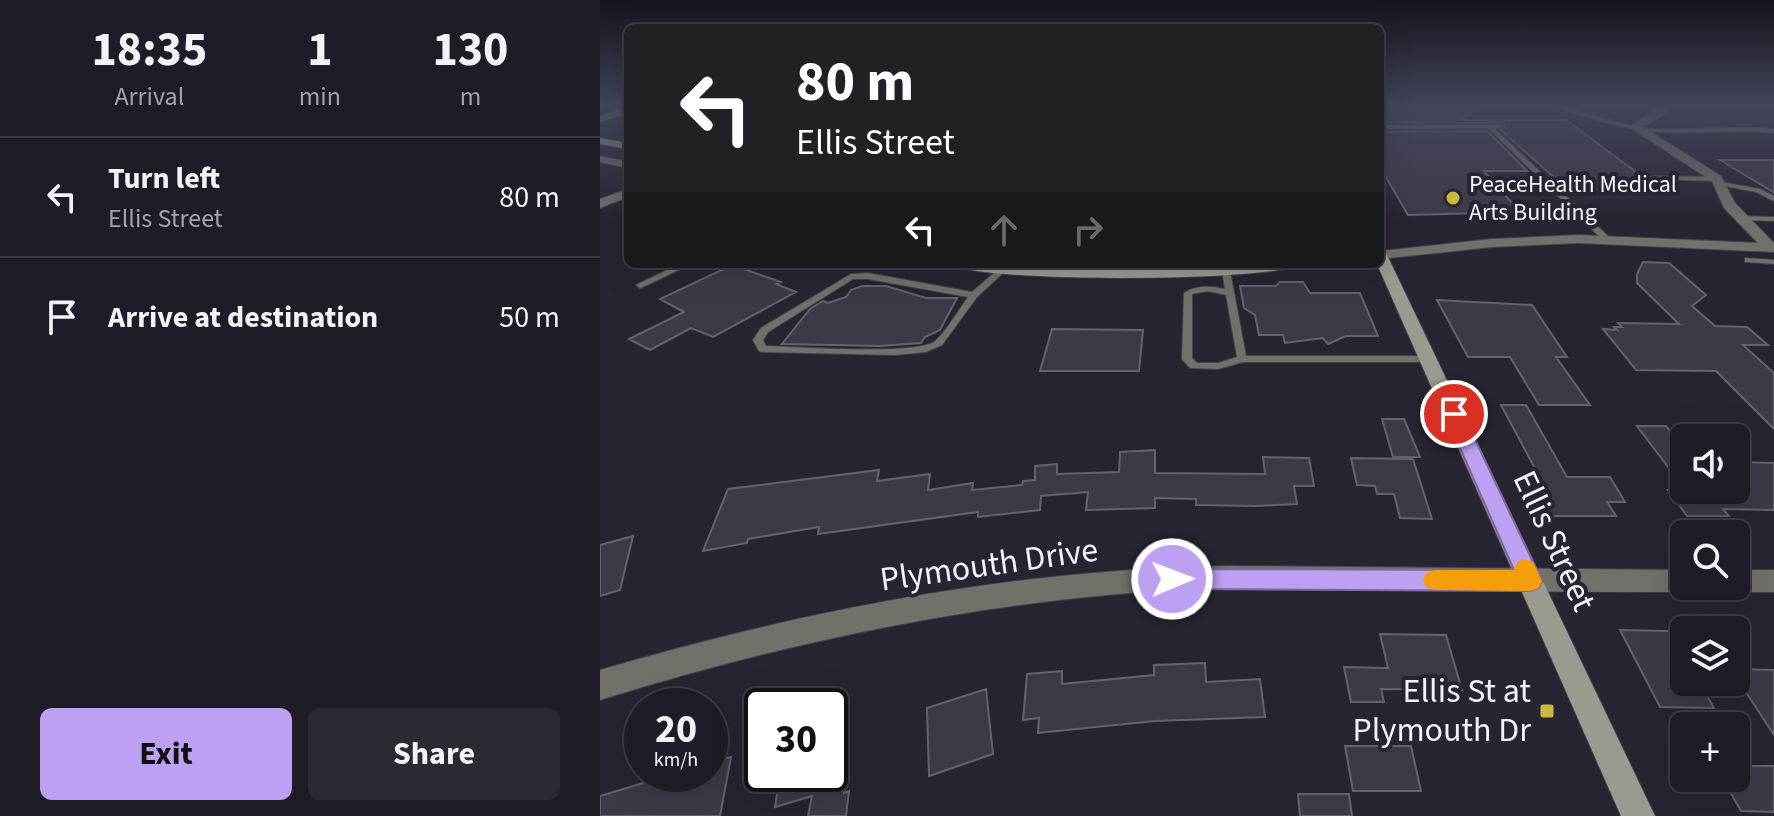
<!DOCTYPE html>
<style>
body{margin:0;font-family:"Source Sans 3",sans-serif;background:#2b2932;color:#f1f3f6;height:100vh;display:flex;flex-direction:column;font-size:30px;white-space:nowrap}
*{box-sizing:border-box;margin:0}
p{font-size:26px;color:#a1a1a7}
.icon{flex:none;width:44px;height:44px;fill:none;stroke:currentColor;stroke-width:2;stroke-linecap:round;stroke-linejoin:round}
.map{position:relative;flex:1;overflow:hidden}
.side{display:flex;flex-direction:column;background:#1e1c26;width:600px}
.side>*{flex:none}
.banner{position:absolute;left:24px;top:24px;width:760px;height:244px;border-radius:12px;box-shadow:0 8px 32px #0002,0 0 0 2px #3c3a43;background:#202124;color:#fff;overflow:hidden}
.buttons{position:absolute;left:1070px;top:424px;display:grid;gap:16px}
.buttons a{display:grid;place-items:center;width:80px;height:80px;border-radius:12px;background:#1e1c26;box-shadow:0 8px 32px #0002,0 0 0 2px #3c3a43;font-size:40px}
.speed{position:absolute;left:24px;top:688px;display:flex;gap:16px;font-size:40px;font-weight:700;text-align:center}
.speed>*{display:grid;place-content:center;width:104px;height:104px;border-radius:50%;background:#1e1c26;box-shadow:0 8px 32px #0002,0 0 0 2px #3c3a43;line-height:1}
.speed small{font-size:20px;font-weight:400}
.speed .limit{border:4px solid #111;border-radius:12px;background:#fff;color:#111}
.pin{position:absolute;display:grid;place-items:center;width:68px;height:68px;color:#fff;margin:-34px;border:4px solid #fff;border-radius:50%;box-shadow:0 2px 8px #0007}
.me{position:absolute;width:88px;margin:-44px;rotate:89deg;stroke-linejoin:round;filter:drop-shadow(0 0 6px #0008)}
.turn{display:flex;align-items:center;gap:28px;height:168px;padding:0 40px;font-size:36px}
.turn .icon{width:104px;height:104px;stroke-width:2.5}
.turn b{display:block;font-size:56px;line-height:68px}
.lanes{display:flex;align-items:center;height:76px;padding:0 40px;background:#0003;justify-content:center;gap:40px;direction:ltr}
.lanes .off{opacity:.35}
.eta{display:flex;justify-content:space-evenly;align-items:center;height:136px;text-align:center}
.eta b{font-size:48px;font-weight:700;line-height:56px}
.action{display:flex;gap:16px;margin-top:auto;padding:16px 40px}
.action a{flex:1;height:92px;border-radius:12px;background:#bca0f2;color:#111;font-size:32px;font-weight:700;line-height:92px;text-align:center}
.action a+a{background:#2b2932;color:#f1f3f6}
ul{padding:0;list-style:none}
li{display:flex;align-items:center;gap:24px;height:120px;padding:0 40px;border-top:2px solid #3c3a43}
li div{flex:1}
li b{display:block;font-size:30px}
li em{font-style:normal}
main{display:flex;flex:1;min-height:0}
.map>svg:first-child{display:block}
</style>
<main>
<section class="side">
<div class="eta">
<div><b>18:35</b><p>Arrival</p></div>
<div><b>1</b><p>min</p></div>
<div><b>130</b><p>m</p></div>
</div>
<ul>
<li><svg class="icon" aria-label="left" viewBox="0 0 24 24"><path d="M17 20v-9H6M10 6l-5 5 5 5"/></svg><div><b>Turn left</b><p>Ellis Street</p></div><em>80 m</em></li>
<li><svg class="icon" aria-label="arrive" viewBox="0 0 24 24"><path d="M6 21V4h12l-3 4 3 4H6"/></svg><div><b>Arrive at destination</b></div><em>50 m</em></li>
</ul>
<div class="action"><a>Exit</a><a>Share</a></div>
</section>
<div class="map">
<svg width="1174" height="816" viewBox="0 0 1174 816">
<rect width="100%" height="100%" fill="#282532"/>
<path fill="#3d3a48" stroke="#646271" stroke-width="2" d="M780 105H886L858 120H966L1040 175V181L1049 182 1058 189H967L901 130 904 129V123L780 122Z
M887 131 927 171H884L920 212 808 215 780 167V132Z
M1120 160H1174V193L1173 192Z
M1043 262 1069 263 1106 295 1092 306 1115 326 1147 327 1168 345H1143L1174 373V429L1116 371 1036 370 1003 329 1017 330 1014 327H1022L1018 323 1079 324 1037 283V274Z
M132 265 181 282 176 284 196 292 113 337 91 328 50 350 29 339 84 312 60 299Z
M680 282H703L710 293H760L778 336H746L728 344 723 338 685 343 683 335H659L655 315 644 308 640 286H676Z
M262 286H286L326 298H357L340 330 325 337 321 343 280 346 182 344 210 309 223 301 228 303 246 297 251 290Z
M837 300 932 305 967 357H956L990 405H939L910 357H868Z
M452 329 543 330 539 371H440Z
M901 405H926L967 477H1010L1025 502H1007L1016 516H951L931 476H939Z
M782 419H804L820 457H793Z
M1037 426H1066L1084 448V488Z
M555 450V473L665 474 663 457 709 458 714 486H694L697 504 656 506 596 505V499L555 498V508L486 510 488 492 441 496 440 510 378 517V512L218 534 219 527 148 539 147 543 103 551 128 489 279 470 277 481 330 474 328 490 373 483 372 490 422 485 423 481 435 480V466L457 464V474L519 472 520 452Z
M751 458 813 459 832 519 800 518 794 494H777L775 486 757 485Z
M1136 462 1174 463V510L1123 509 1129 516H1087L1068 490H1136Z
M33 536 20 590 0 596V545Z
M1020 630 1069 631 1084 656V682H1099L1114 708 1060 707Z
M780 634 846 635 862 690 781 689 784 702H751L744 667 788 668Z
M605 663 606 682 660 679 665 717 555 721 438 733 439 718 423 720 427 674 462 671V684L554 675V665Z
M1136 669 1174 670V735L1136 677Z
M386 689 393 754 329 776 327 708Z
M745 746H811L821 791H753Z
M131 757 120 816H0V796L73 774H110V763Z
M1136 766H1174V812L1141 811 1122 778H1136Z
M180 774H245L244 793 249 791 246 816H208L212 796 175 807Z
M698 794H749L752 816H700Z"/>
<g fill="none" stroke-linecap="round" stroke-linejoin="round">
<defs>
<path id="lane" d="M950 105H959C991 114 1023 126 1056 129 1095 131 1134 125 1174 129V133C1135 129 1096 134 1057 132 1026 130 978 116 950 105Z
M780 125H902V127L894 128 1011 239 1004 241 888 128 780 129Z
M1044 176 1117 177 1120 179 1117 181 1042 179 1041 178Z
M1121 182 1160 189 1174 196V201L1156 192 1119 185V183Z
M1139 216 1174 217V221L1142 220 1138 218Z
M1145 258 1174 260V264L1148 262H1145Z
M80 264H91L43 287 40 288 36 285Z
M401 267 404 268V272L377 297 342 345 326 352 295 355 162 352 159 351 153 340 161 328 251 274 268 273 372 292ZM253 279H268L368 297C360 308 344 335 334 342 314 355 196 347 166 346L163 340 168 332Z
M626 268 630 271 646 356H828L833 359 828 362H643L618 369 590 368 582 359 584 293C596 285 610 286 625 289L622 271ZM608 291 626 295 637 357 618 363H597L592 358V294Z"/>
<path id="street" d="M1060 105H1070L1064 114 1043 127 1121 176 1135 203 1174 243V252L979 243 892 247 780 259 781 251 892 239 979 235 1158 243 1124 208 1112 181 1032 129V125Z
M0 156 28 162V168L0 162Z
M28 189V197L0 208V199Z
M630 566 1084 570V586H1095L1084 592C973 592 862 591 751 590 696 590 642 586 587 589 387 600 192 640 0 700V670C205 610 416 569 630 566Z
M1136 570H1174V592H1136L1127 589 1125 586H1136Z"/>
<path id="secondary" d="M28 107V113L0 122V116Z
M0 138 28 143V149L0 144Z
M780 251 787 255 1055 816H1021L777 264H780Z
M352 264 526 269 699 264C678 282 374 283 352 264Z"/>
</defs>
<use href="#lane" stroke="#45424e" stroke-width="2"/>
<use href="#street" stroke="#45424e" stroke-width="2"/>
<use href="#secondary" stroke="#45424e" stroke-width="2"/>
<use href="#lane" fill="#717069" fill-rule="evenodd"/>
<use href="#street" fill="#717069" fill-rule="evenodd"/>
<use href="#secondary" fill="#9b9a8f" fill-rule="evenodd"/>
</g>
<linearGradient id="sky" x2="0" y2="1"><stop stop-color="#16141c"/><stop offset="0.48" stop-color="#42465a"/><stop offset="1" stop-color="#42465a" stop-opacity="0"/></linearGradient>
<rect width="1174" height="220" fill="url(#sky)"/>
<path fill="#bca0f2" stroke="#7a689d" stroke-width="2" d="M854 408 863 414 942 581 939 588 930 591 572 589 564 586 560 579 564 572 572 569 914 570 845 414Z"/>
<path fill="#f59e0b" d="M925 559 933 562 942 581 939 588 930 591 835 590 826 587 823 580 826 573 835 570H914L917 562Z"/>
<g fill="#caba3a" stroke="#282532" stroke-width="3">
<circle cx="853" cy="198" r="8"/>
<rect x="939" y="703" width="16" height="16" rx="4"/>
</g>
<g text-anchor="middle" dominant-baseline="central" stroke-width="8" stroke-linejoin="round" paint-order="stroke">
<g font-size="24" fill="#f4f2fb" stroke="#282532" text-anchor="start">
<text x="869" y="184">PeaceHealth Medical<tspan x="869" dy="28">Arts Building</tspan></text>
</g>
<g font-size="34" fill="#f4f2fb" stroke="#282532">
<text transform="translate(954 541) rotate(65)">Ellis Street</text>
<text transform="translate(389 565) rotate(-8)">Plymouth Drive</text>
</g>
<g font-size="34" fill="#f4f2fb" stroke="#282532" text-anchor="end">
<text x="931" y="691">Ellis St at<tspan x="931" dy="39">Plymouth Dr</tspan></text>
</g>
</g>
</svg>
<div class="buttons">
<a><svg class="icon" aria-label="sound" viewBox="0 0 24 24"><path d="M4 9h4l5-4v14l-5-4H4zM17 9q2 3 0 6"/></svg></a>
<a><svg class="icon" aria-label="search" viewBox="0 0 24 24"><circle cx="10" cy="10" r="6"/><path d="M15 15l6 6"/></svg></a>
<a><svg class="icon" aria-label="layers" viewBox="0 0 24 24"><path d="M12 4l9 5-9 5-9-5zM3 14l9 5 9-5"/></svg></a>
<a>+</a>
</div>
<div class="speed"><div>20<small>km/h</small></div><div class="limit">30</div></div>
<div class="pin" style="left:854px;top:414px;background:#d93025"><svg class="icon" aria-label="arrive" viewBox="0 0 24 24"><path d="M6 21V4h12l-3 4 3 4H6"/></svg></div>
<svg class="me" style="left:572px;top:579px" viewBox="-20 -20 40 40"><circle r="17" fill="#bca0f2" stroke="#fff" stroke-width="3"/><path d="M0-11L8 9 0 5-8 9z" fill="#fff"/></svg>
<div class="banner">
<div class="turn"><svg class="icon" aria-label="left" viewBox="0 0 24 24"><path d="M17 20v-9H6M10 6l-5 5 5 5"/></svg><div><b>80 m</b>Ellis Street</div></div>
<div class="lanes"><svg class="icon" aria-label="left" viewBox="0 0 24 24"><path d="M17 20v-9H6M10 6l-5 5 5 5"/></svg><svg class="icon off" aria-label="ahead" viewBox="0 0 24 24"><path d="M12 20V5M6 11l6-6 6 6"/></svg><svg class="icon off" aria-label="right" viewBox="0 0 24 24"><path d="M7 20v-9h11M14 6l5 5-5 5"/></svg></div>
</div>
</div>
</main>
